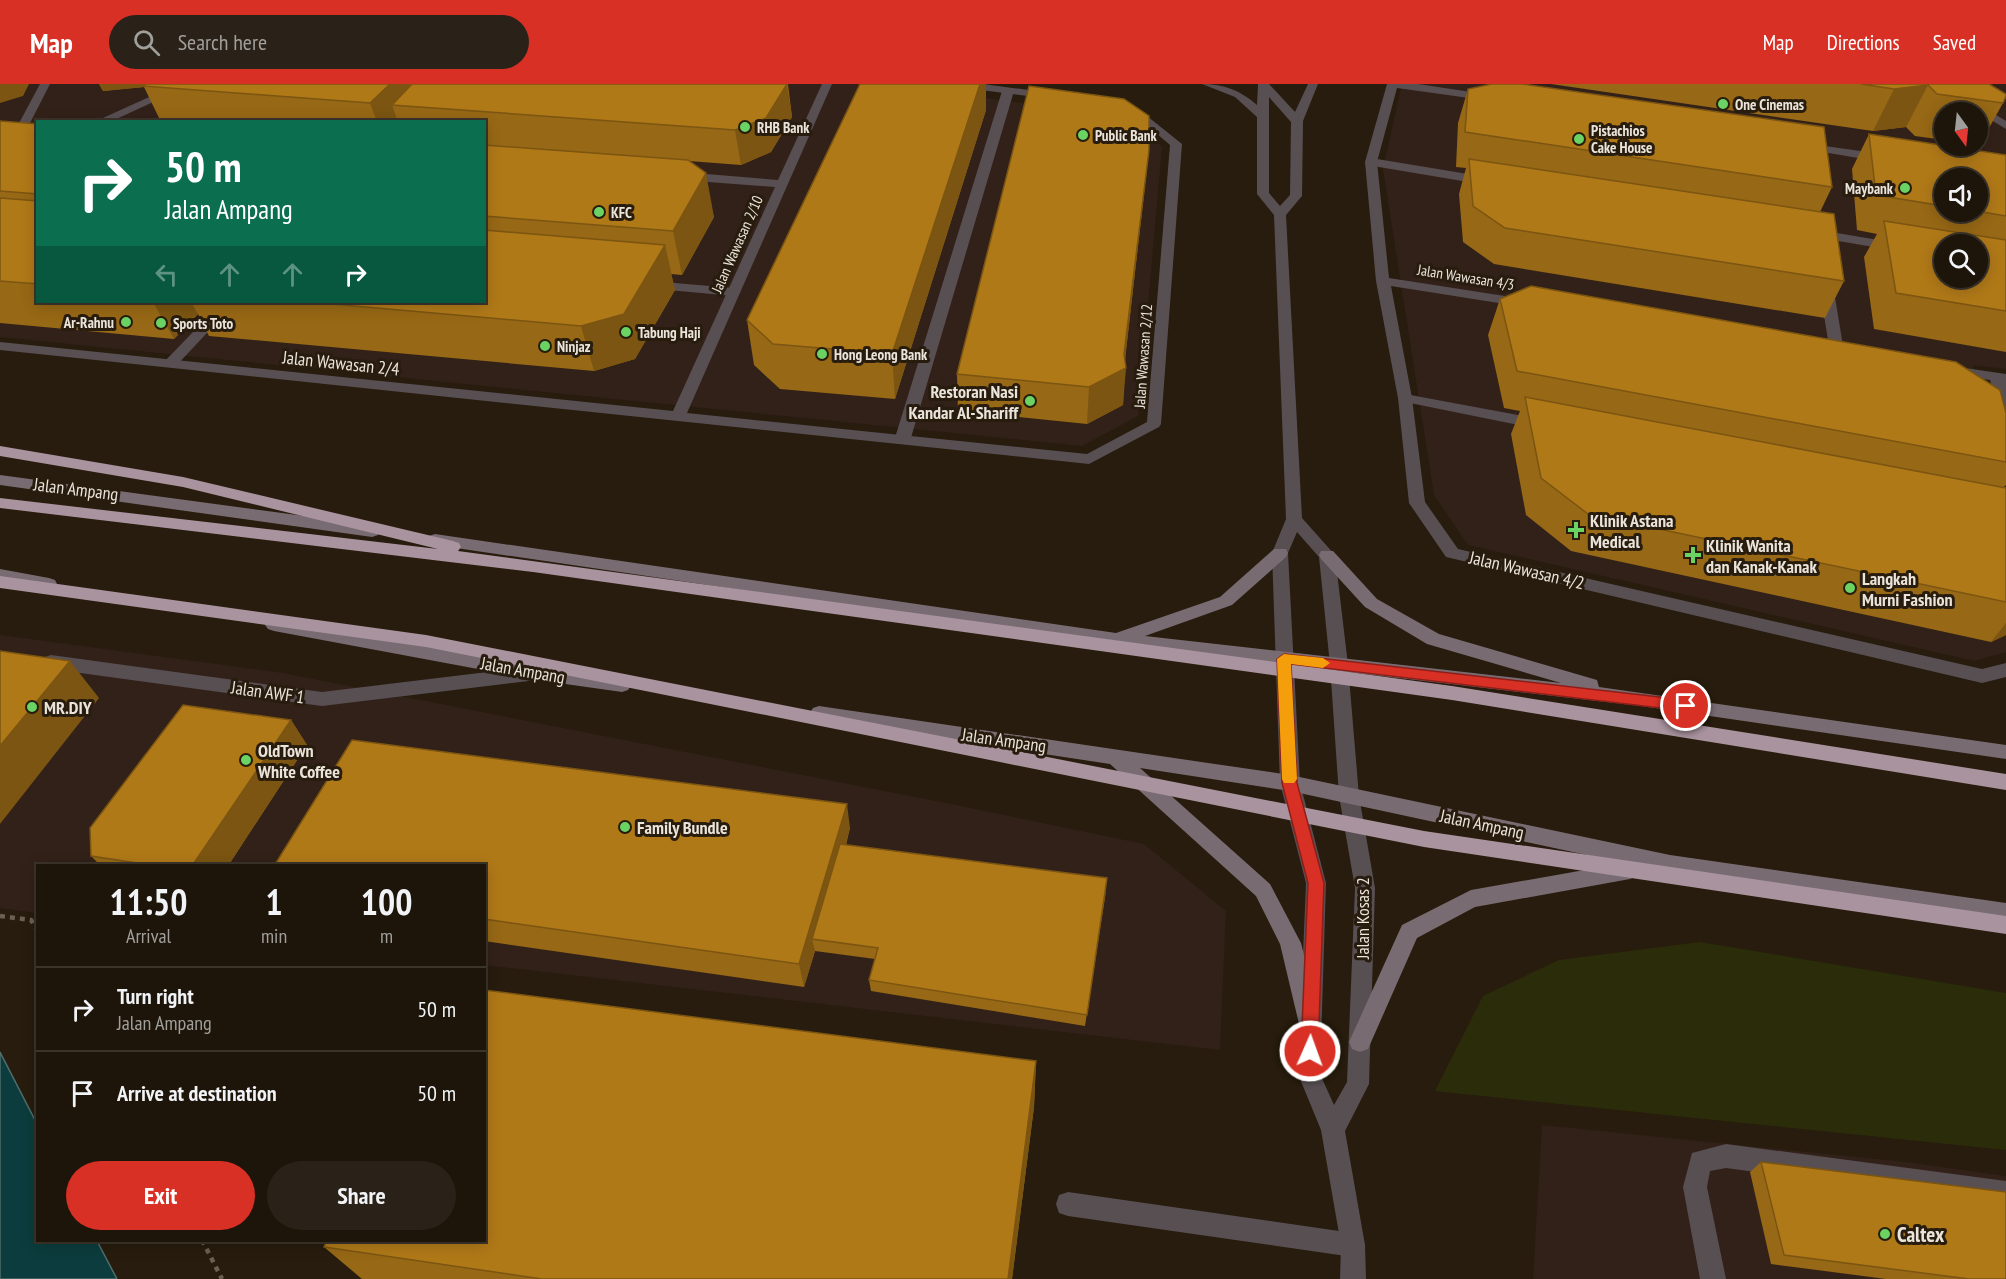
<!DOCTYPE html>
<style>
body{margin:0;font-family:"PT Sans Narrow",sans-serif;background:#2a2218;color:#f1f3f6;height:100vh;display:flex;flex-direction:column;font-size:22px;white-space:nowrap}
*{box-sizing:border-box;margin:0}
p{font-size:20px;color:#a09f9c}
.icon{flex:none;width:33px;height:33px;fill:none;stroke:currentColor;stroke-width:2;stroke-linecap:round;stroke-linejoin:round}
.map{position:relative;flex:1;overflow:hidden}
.side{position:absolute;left:36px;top:780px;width:450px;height:378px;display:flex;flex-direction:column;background:#1d150a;border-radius:0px;box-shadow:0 3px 15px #0003,0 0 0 2px #3b342b}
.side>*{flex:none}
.banner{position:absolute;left:36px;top:36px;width:450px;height:183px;border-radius:0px;box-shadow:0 3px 15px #0003,0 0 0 2px #3b342b;background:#0b6e4f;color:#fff;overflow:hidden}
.needle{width:39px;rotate:165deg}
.fabs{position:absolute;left:1934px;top:18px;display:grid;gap:12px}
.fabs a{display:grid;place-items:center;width:54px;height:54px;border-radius:50%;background:#1d150a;box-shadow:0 3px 15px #0003,0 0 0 2px #3b342b;font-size:30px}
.pin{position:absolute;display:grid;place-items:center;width:51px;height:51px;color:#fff;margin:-26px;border:3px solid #fff;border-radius:50%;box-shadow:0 2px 6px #0007}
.me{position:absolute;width:66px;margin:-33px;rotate:2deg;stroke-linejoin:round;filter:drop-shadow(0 0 4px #0008)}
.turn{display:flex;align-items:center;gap:21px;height:126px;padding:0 30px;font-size:27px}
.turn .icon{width:78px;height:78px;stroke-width:2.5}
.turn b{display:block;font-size:42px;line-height:51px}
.lanes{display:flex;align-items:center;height:57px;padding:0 30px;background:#0003;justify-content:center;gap:30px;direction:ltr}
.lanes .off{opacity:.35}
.eta{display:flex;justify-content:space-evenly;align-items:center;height:102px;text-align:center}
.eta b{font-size:36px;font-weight:600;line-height:42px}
.primary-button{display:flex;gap:12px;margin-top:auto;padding:12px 30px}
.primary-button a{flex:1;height:69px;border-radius:36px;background:#d93025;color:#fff;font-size:24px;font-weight:600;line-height:69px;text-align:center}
.primary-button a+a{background:#2a2218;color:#f1f3f6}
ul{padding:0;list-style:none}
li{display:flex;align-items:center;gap:18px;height:84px;padding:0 30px;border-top:2px solid #3b342b}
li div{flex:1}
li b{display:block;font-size:22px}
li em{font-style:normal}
header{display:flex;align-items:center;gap:36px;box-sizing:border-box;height:84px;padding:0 30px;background:#d93025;color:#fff}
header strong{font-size:28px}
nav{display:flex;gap:33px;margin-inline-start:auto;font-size:21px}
.search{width:420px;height:54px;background:#2a2218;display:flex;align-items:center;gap:15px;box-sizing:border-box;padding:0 21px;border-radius:33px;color:#a09f9c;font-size:22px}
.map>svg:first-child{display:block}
</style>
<header>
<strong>Map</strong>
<div class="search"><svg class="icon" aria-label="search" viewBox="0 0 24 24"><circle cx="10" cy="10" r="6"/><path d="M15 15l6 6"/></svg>Search here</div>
<nav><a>Map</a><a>Directions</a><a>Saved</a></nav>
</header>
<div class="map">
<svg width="2006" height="1195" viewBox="0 0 2006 1195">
<rect width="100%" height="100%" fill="#271c0d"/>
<path fill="#322119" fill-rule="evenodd" d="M0 0H883L1130 34 1162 63 1138 332 1082 362 0 253ZM38 38H484V218H38Z
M1402 0H2006V285L1973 281 2006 378V568L1974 577 1468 461 1434 411 1383 85ZM1944 28H1977V62H1944ZM1944 94H1977V128H1944ZM1944 160H1977V194H1944Z
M0 551 283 589 956 721 1144 760 1226 827 1220 966 485 881 484 782H38L37 829 0 824Z
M1542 1041 1906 1078 2006 1092V1195H1533Z"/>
<path fill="#2b2d0a" d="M1700 858 2006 909V1066L1435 1007 1483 912 1559 876Z"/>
<path fill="#0c3c3d" stroke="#4f6e6c" stroke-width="1.5" d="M0 968 37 1040 38 1156 97 1157 117 1195H0Z"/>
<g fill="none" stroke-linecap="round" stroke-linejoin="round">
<path stroke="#6a6053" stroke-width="4.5" stroke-dasharray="5 5" stroke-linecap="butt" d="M0 832 31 836 38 848
M202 1156 222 1195"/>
<path fill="#584f53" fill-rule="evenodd" d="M178 0H192L110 38H94Z
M1008 4 1014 7 910 357 907 360H897L894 357 1002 7Z
M1371 74 1486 93 1492 97 1486 101 1367 81V75Z
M1813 145 1944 167V175L1809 152 1807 149Z
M651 197 734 204 741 208 734 212 646 204 644 201 646 198Z
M1826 197 1833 201 1844 268 1837 272 1830 268 1819 201Z
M222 218H236L175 283H165L163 280 165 277Z
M1405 310 1539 335 1546 340 1539 345 1400 317 1398 314 1400 311Z
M1726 1060 2006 1097V1121L1726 1084 1710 1087 1707 1103 1726 1195H1700L1683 1103 1692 1069Z
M1068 1108 1353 1149 1362 1152 1365 1161 1362 1170 1353 1173 1068 1132 1059 1129 1056 1120 1059 1111Z"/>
<path fill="#584f53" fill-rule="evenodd" d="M40 0H50L27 45H19L17 43Z
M822 0H832L687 329 1087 370 1147 338 1170 61 1128 25 1126 23 1132 20 1182 60 1161 340 1159 343 1089 380 0 266V258L673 327 775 103 682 96 676 92 682 88 778 96Z
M952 0H983L1051 9 1057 12 1051 15 957 3Z
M1387 0H1418L1491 11 1497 14 1491 17 1397 4 1377 78 1389 194 1524 215 1531 219 1524 223 1391 202 1412 314 1425 418 1458 465 1982 585 2006 579V593L1982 599 1446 473 1409 419 1398 314 1376 197 1365 78Z
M1932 0H1945L2006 37V45Z
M1803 59 1882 70 1888 74 1882 78 1799 64V60Z
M1951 282 2006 290V328L1999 323 1990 296 1946 289 1944 286Z
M51 571 322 608 537 582 543 584 546 589 543 594 537 596 322 622 51 585 45 583 42 578 45 573Z"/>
<path fill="#584f53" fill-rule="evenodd" d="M1202 0C1224 0 1240 6 1257 21L1258 0H1269L1295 28 1308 0H1318L1303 37 1302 112 1286 131 1302 434 1335 471 1348 581 1359 712 1375 804 1369 1000 1345 1047 1365 1161 1366 1195H1340L1341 1161 1321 1046 1298 990 1306 799 1280 699 1272 469 1286 435 1274 131 1257 110V33L1235 13ZM1269 13 1291 38 1290 111 1280 122 1269 109ZM1297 448 1319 473 1330 581 1339 712 1355 804 1347 998 1334 1021 1320 990 1326 799 1300 699 1288 469Z"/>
<path fill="#796b72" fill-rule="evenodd" d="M0 391 372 441 378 443 380 447 378 451 372 453 0 401Z
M435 450 1116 549 1220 513 1274 465H1286L1288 469 1286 473 1232 521 1145 552 1561 599 1427 560 1365 523 1321 475 1319 471 1321 467H1333L1377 515 1439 550 1597 596 1599 603 2006 661V675L1641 622 1116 561 429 460 427 456 429 452Z
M0 485 49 494 55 496 57 500 55 504 49 506 0 497Z
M274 535 537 582 622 594 628 596 631 601 628 606 622 608 537 596 274 547 268 545 265 541 268 537Z
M819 622 1290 691 1670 771 2006 819V837L1670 789 1638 782 1640 786 1637 792 1630 795 1475 823 1417 854 1368 965 1360 968 1352 965 1349 958 1402 841 1471 806 1624 779 1290 707 1140 684 1270 800 1301 859 1322 944 1319 951 1311 954 1303 951 1300 944 1280 860 1256 812 1110 680 819 636 813 634 810 629 813 624Z"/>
<path fill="#a9939e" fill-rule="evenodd" d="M0 362 183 393 453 457 459 459 461 463 458 467 1452 602 2006 690V706L1452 616 533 488 0 424V414L438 465 183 403 0 372Z
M0 492 426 551 1424 747 2006 832V850L1424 763 426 563 0 504Z"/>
</g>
<path fill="#976815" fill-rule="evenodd" d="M99 0H788L792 33 771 68 741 81 689 77 714 133 682 191 671 190 675 206 635 275 594 287 209 252 198 230 174 255 0 239V37L38 40V218H484V38H179L160 36 144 3 103 7Z
M1551 0H1989L2003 19 1979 62 1977 61V28H1944V56L1915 52 1906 43 1873 47Z
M1468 5 1832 103 1820 128 1844 197 1825 234 1494 180 1463 158 1459 110 1466 84 1456 83 1458 39Z
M986 26 895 315 780 305 754 281 747 236Z
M1869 50 2006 71V268L1874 245 1864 173 1877 150 1857 146 1852 85ZM1944 94H1977V128H1944Z
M1145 101 1125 275 1123 321 1087 340 958 327 957 290Z
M1500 215 2006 329V401L2004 403 2006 404V551L1991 558 1571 467 1526 431 1511 350 1520 327 1504 324 1488 251Z
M291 636 307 661 228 782H101L91 772Z
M850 744 846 761 1106 807 1085 942 871 907 869 896 875 875 815 867 804 903 484 857V782Z
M1036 977 1034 1023 1012 1195H362L324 1163Z
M1761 1078 2006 1195H1886L1771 1180 1750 1088Z"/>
<path fill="#7b5511" d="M0 0H29L23 12 0 19Z
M99 0H176L143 2 144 3 103 7Z
M390 0H434L392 21 398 38H377L370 19Z
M787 0 792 33 771 68 741 81 735 46Z
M980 0H986V26L895 315 892 270Z
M1928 1 1906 43 1873 47 1894 5Z
M1149 66 1145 101 1124 285 1126 284 1123 321 1087 340 1089 303 1124 270Z
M706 89 714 133 682 191 673 147Z
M665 161 675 206 635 275 594 287 581 242Z
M153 218H191L198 230 174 255Z
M2006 539V551L1991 558Z
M70 577 99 614 0 740V662Z
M291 636 307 661 228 782H192Z
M847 720 850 744 818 856 812 855 815 867 804 903 799 880Z
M1036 977 1034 1023 1012 1195H1008Z"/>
<path fill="#b07918" stroke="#7b5511" stroke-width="1.5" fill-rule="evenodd" d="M146 0H390L370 19 143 2Z
M412 0H787L766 34 735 46 392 21Z
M860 0H980L892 270 773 260 747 236Z
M1492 0H1522L1824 43 1832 103 1465 48 1468 5Z
M1861 0H1989L2006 10V12L2003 19 1937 10 1928 1 1894 5Z
M1029 2 1124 15 1149 32V66L1124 270 1126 284 1089 303 957 290Z
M0 37 38 40V110L0 107Z
M1869 50 2006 71V132L1977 127V94H1944V122L1876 111Z
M484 61 688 76 706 89 673 147 484 132Z
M1469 75 1834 130 1844 197 1505 144 1473 122Z
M0 114 38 117V200L0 197Z
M1884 137 2006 156V227L1896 209ZM1944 160H1977V194H1944Z
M484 146 665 161 624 230 581 242 309 218H484Z
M1531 202 1956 278 2000 306 2006 329V378L1517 287 1500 215Z
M1525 313 2006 404V518L1588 430 1541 394Z
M0 567 70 577 0 662Z
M183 621 291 636 192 782H157L91 772 90 744Z
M352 656 847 720 799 880 484 835V782H274Z
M840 760 1107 794 1087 931 869 896 878 864 812 855Z
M484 906 1036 977 1008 1195H542L324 1163 327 1156H484Z
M1761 1078 2006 1108V1195H1969L1784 1171Z"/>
<path fill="#d93025" stroke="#8d1f18" stroke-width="1.5" d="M1284 570 1686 616 1693 622 1686 627 1291 580 1297 699 1324 799 1318 967 1316 973 1310 975 1304 973 1301 967 1308 799 1282 699 1277 575Z"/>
<path fill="#f59e0b" d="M1284 570 1323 574 1330 579 1323 584 1291 580 1297 695 1294 699H1284L1282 695 1277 575Z"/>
<g fill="#6bd363" stroke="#271c0d" stroke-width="2">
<circle cx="1723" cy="20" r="6"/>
<circle cx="745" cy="43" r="6"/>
<circle cx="1083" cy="51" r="6"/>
<circle cx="1579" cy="55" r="6"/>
<circle cx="1905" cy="104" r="6"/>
<circle cx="599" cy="128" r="6"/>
<circle cx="126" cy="238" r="6"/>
<circle cx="161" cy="239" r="6"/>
<circle cx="626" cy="248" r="6"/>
<circle cx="545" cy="262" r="6"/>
<circle cx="822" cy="270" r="6"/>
<circle cx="1030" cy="317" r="6"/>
<path d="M1573 437h6v6h6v6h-6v6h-6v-6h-6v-6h6z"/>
<path d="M1690 462h6v6h6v6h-6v6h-6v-6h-6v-6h6z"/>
<circle cx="1850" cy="504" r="6"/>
<circle cx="32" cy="623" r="6"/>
<circle cx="246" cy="676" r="6"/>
<circle cx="625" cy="743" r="6"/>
<circle cx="1885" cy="1150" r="6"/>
</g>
<g text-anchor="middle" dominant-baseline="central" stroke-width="6" stroke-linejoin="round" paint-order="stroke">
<g font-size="15" font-weight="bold" fill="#ebe4da" stroke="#271c0d" text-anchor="start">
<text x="1735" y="20">One Cinemas</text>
<text x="757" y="43">RHB Bank</text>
<text x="1591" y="46">Pistachios<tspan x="1591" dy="17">Cake House</tspan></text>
<text x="1095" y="51">Public Bank</text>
<text x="1893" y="104" text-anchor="end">Maybank</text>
<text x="611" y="128">KFC</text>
<text x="114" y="238" text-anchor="end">Ar-Rahnu</text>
<text x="173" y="239">Sports Toto</text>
<text x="638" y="248">Tabung Haji</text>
<text x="557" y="262">Ninjaz</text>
<text x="834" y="270">Hong Leong Bank</text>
</g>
<g font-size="15" fill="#ebe4da" stroke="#271c0d">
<text transform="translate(737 160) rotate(-66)">Jalan Wawasan 2/10</text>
<text transform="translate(1466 193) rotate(9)">Jalan Wawasan 4/3</text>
<text transform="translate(1143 272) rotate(-86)">Jalan Wawasan 2/12</text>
</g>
<g font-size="18" fill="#ebe4da" stroke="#271c0d">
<text transform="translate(341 279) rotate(6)">Jalan Wawasan 2/4</text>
<text transform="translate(76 405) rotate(7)">Jalan Ampang</text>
<text transform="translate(1527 486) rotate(13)">Jalan Wawasan 4/2</text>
<text transform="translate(523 586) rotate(10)">Jalan Ampang</text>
<text transform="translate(268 608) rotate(8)">Jalan AWF 1</text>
<text transform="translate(1004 656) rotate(8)">Jalan Ampang</text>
<text transform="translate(1482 740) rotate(12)">Jalan Ampang</text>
<text transform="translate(1362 834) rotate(-90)">Jalan Kosas 2</text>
</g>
<g font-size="18" font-weight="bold" fill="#ebe4da" stroke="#271c0d" text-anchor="start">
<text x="1018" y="307" text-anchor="end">Restoran Nasi<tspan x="1018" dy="21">Kandar Al-Shariff</tspan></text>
<text x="1590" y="436">Klinik Astana<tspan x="1590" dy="21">Medical</tspan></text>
<text x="1706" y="461">Klinik Wanita<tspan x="1706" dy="21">dan Kanak-Kanak</tspan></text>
<text x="1862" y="494">Langkah<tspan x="1862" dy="21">Murni Fashion</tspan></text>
<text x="44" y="623">MR.DIY</text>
<text x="258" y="666">OldTown<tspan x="258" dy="21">White Coffee</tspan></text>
<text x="637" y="743">Family Bundle</text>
</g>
<g font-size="21" font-weight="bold" fill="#ebe4da" stroke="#271c0d" text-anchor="start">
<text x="1897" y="1150">Caltex</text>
</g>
</g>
</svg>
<div class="fabs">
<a><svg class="needle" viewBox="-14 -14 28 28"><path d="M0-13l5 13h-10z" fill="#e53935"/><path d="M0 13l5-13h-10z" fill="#a09f9c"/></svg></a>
<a><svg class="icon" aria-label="sound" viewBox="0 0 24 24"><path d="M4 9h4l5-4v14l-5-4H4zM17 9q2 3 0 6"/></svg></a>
<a><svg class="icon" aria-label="search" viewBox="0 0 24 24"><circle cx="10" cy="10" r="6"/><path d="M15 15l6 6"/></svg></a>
</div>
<div class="pin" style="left:1686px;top:622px;background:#d93025"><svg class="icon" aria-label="arrive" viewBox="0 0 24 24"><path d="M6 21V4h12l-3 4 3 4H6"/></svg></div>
<svg class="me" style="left:1310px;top:967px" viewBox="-20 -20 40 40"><circle r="17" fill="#d93025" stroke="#fff" stroke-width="3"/><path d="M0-11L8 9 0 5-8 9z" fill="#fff"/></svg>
<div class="banner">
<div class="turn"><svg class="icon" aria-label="right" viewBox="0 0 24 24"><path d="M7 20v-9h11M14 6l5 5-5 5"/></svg><div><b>50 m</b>Jalan Ampang</div></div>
<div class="lanes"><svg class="icon off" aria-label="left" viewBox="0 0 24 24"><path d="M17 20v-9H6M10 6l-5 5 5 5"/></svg><svg class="icon off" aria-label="ahead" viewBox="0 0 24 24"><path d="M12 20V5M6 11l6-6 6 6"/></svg><svg class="icon off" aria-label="ahead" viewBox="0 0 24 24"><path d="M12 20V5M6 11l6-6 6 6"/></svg><svg class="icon" aria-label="right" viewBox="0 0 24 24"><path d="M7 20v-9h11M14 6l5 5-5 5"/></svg></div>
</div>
<section class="side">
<div class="eta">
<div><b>11:50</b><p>Arrival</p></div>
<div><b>1</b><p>min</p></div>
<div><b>100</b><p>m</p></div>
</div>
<ul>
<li><svg class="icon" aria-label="right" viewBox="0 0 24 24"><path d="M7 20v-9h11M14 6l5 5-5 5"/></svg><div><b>Turn right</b><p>Jalan Ampang</p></div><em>50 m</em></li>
<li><svg class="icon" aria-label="arrive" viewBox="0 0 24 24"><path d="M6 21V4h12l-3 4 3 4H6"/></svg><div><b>Arrive at destination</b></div><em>50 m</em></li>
</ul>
<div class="primary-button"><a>Exit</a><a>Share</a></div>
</section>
</div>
